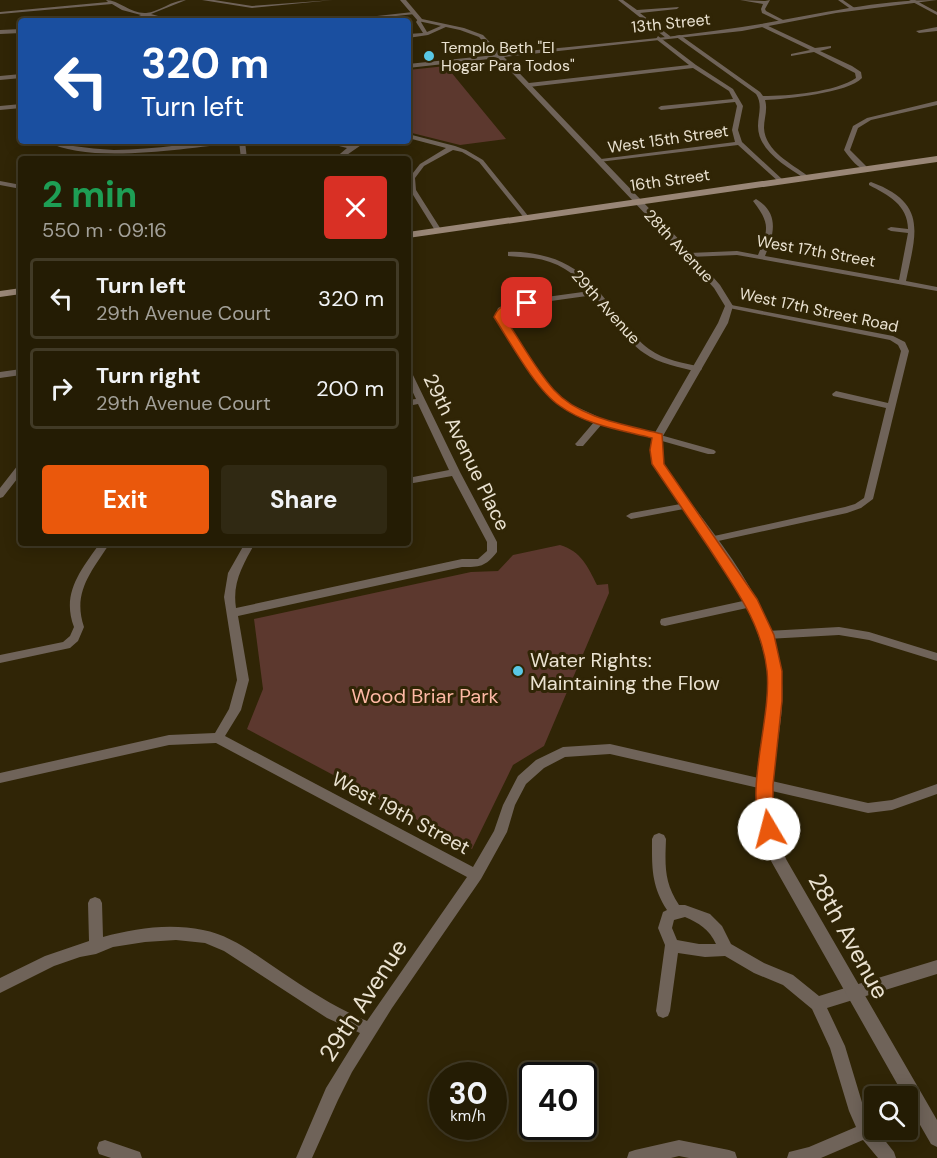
<!DOCTYPE html>
<meta charset="utf-8">
<style>
body{margin:0;font-family:"DM Sans",sans-serif;background:#302913;color:#f1f3f6;height:100vh;display:flex;flex-direction:column;font-size:22px;white-space:nowrap}
*{box-sizing:border-box;margin:0}
p{font-size:20px;color:#a3a19a}
.icon{flex:none;width:33px;height:33px;fill:none;stroke:currentColor;stroke-width:2;stroke-linecap:round;stroke-linejoin:round}
.map{position:relative;flex:1;overflow:hidden}
.drawer{position:absolute;left:18px;top:156px;width:393px;height:390px;display:flex;flex-direction:column;background:#241c04;border-radius:6px;box-shadow:0 3px 15px #0003,0 0 0 2px #413a26}
.drawer>*{flex:none}
.guide{position:absolute;left:18px;top:18px;width:393px;height:126px;border-radius:6px;box-shadow:0 3px 15px #0003,0 0 0 2px #413a26;background:#1a4fa0;color:#fff;overflow:hidden}
.controls{position:absolute;left:864px;top:1086px;display:grid;gap:12px}
.controls a{display:grid;place-items:center;width:54px;height:54px;border-radius:6px;background:#241c04;box-shadow:0 3px 15px #0003,0 0 0 2px #413a26;font-size:30px}
.speed{position:absolute;left:429px;top:1062px;display:flex;gap:12px;font-size:30px;font-weight:700;text-align:center}
.speed>*{display:grid;place-content:center;width:78px;height:78px;border-radius:50%;background:#241c04;box-shadow:0 3px 15px #0003,0 0 0 2px #413a26;line-height:1}
.speed small{font-size:15px;font-weight:400}
.speed .limit{border:3px solid #111;border-radius:9px;background:#fff;color:#111}
.pin{position:absolute;display:grid;place-items:center;width:51px;height:51px;color:#fff;margin:-26px;border-radius:12px;box-shadow:0 3px 9px #0006}
.me{position:absolute;width:66px;margin:-33px;rotate:352deg;stroke-linejoin:round;filter:drop-shadow(0 0 4px #0008)}
.turn{display:flex;align-items:center;gap:21px;height:126px;padding:0 24px;font-size:27px}
.turn .icon{width:78px;height:78px;stroke-width:2.5}
.turn b{display:block;font-size:42px;line-height:51px}
.round{display:grid;place-items:center;flex:none;width:63px;height:63px;border-radius:6px;background:#302913}
.head{display:flex;align-items:center;justify-content:space-between;height:102px;padding:0 24px}
h1{font-size:36px;font-weight:700;line-height:45px;color:#1e9e55}
.action{display:flex;gap:12px;margin-top:auto;padding:12px 24px}
.action a{flex:1;height:69px;border-radius:6px;background:#ea580c;color:#fff;font-size:24px;font-weight:700;line-height:69px;text-align:center}
.action a+a{background:#302913;color:#f1f3f6}
ul{padding:0;list-style:none}
li{display:flex;align-items:center;gap:18px;height:81px;margin:0 12px 9px;padding:0 12px;border:3px solid #413a26;border-radius:6px}
li div{flex:1}
li b{display:block;font-size:22px}
li em{font-style:normal}
.map>svg:first-child{display:block}
</style>
<div class="map">
<svg width="937" height="1158" viewBox="0 0 937 1158">
<rect width="100%" height="100%" fill="#302506"/>
<path fill="#5c382e" d="M446 66 506 139 460 145 408 132V70Z
M560 545C581 551 588 567 597 585L608 584 609 593 544 746 513 765 472 849 247 729 263 689 254 619 471 572 498 571 513 555Z"/>
<g fill="none" stroke-linecap="round" stroke-linejoin="round">
<path fill="#6f6359" fill-rule="evenodd" d="M106 0C119 0 131 14 146 13 159 12 172 0 186 0L151 14 176 21C167 21 156 15 146 16 139 17 134 21 127 21L141 15 122 10 112 4 0 14V12L108 2Z
M202 0H214L252 6 333 0 252 8Z
M618 0H623L637 10 679 7 677 9 640 13 670 36V38H666Z
M740 0 765 1 770 0 765 9 766 11 785 21 781 22 762 13 761 9 763 4Z
M838 0H843L856 9 852 10Z
M909 0H915L937 12V15Z
M413 12 415 14 349 21H332Z
M418 19 422 20 421 22 427 32 443 25 448 26 428 35 408 38V34L423 33 416 22Z
M760 24H764L815 48 831 46V48L820 51 852 66 861 72 862 78C848 93 786 99 765 100 768 110 764 118 764 128 765 151 792 164 808 176V178H804C786 166 758 151 758 126 758 114 763 105 756 94L675 36 680 35 760 92 763 96C788 96 836 92 856 78L855 73 814 52 791 56V54L810 50 760 26Z
M937 27V31L919 33 916 31Z
M21 29V33L0 34V30Z
M658 36 696 65 733 89 743 106 738 130 742 142 783 180V182H779L738 145 599 162V160L601 159 735 142 732 130 737 106 735 102 661 110 658 108 661 106 733 99 729 91 693 68 529 87 526 85 529 83 689 65 656 39Z
M21 74V78L0 80V76Z
M937 101V105L871 120 858 128 850 150 868 168V170C858 170 850 158 844 150L853 126 867 118Z
M408 134 455 146 466 150 483 160 529 217V219H525L479 162 462 152 453 150 424 166 415 178 416 190 442 231 436 232 410 190 409 178 420 164 446 148 408 138Z
M46 141C56 141 63 144 73 146 87 148 100 149 114 150 156 150 197 141 238 141L235 143C186 148 88 165 46 141Z
M239 141H245L247 159H241Z
M319 141C327 141 346 146 351 145 357 144 361 141 367 141L341 159H334L347 148Z
M0 181 21 185V189L0 185Z
M871 182C928 203 916 233 906 281L937 287V291L737 255 689 257 685 255 689 253 737 251 758 255C769 229 770 223 753 201L756 199C780 214 774 234 765 256L899 280 908 233 891 231 887 229 891 227 908 229C908 205 888 195 869 185V183Z
M508 252C519 251 530 253 540 255 584 264 600 294 627 326 634 334 640 343 649 349 664 360 684 363 701 367L702 369 698 372C680 367 659 364 644 353 625 340 608 313 594 295L515 306 505 311 503 317 553 391 568 403 603 419 714 450 716 452 714 454H708L602 424 583 446H577L575 444 577 442 594 422 562 407 547 395 495 317 498 308 510 302 590 291C575 273 557 261 533 258 525 257 516 257 508 256Z
M726 304 893 336 905 342 909 351 873 499 861 508 847 513 709 543 705 542 704 540 705 538 845 507 855 504 864 498 886 408 833 396 832 394 836 391 888 403 901 351 898 345 890 340 729 308 725 306Z
M21 369V375L0 378V372Z
M408 370 412 373 460 472 497 542V552C485 567 480 567 462 567L238 616 249 680 241 710 225 736 473 867 494 831 503 805 518 776 536 760 563 747 610 744 868 803 892 800 937 784V794L892 810 868 813 610 754 565 757 544 768 526 784 515 805 507 832 481 879 392 1008 352 1072 338 1100 312 1158H296L326 1088 360 1033 327 1018 310 1007 224 951 205 943 176 940 145 942 113 947 96 954 80 957 54 966 0 993V978L45 956 89 941 88 903 90 899 95 897 100 899 102 903 103 937C135 928 170 923 203 930 231 935 256 955 280 971 308 990 336 1008 367 1021L467 877 216 743 169 745 0 783V773L169 735 215 733 229 709 237 680 224 597 228 573 245 543H255C243 565 232 582 236 608L462 559H478L487 551V542L452 476 408 484V478L449 470 418 404 408 406V400L416 399 408 382Z
M21 464V474L3 497 0 498V488L18 465Z
M686 503 689 504 691 506 689 508 631 519 626 516 631 513Z
M100 543H110C92 571 72 592 84 627L78 641 70 648 0 663V655L63 642 70 636 74 627C61 593 81 570 100 543Z
M752 599 756 600 757 603 756 606 665 626 661 625 660 622 661 619 665 618Z
M839 627 869 632 937 653V661L869 640 839 635 767 639 763 638 761 635 763 632 767 631Z
M659 833 664 835 666 839C665 866 664 882 679 905H685L710 914 722 926 731 944 764 963 793 975 819 996 937 960V974L827 1008 845 1046 864 1109 870 1121 874 1119V1130H881L879 1133 894 1152 896 1158H878L863 1140 821 1158H787L789 1152 809 1147 856 1127 849 1111 830 1048 812 1009 783 985 754 973 725 956 705 957 678 953 670 1011 668 1016 663 1018 658 1016 656 1011 665 945 658 928 663 912 667 910C651 885 652 867 652 839L654 835ZM685 917C699 923 709 929 716 944H699L677 940 672 928 674 920Z
M922 1104 928 1106 930 1112 928 1118 908 1125V1109Z
M105 1140 140 1152 142 1158H111L99 1154 97 1148 99 1142Z
M679 1140 729 1150 735 1152 737 1158H689L679 1156 671 1158H627L629 1152 635 1150Z"/>
<path fill="#6f6359" fill-rule="evenodd" d="M400 0H406L422 19 464 28 483 35 501 54C581 45 664 39 742 27 807 17 871 0 937 0L836 13 742 31 504 57 689 250 720 285 733 306 728 323 663 436 661 450 663 464C708 531 776 598 782 683 785 724 770 764 772 806 774 824 780 842 786 859L937 1120V1147L931 1144 908 1104V1096H904L771 861 761 826 758 804 769 685C762 599 698 533 653 464L651 450 653 436 718 323 725 306 714 288 683 254 498 58 408 68V64L495 55 479 37 460 30 418 21Z
M21 104V108L0 110V106Z"/>
<path fill="#998676" fill-rule="evenodd" d="M937 156V162L408 238V232Z
M21 288V294L0 297V291Z"/>
</g>
<path fill="#ea580c" stroke="#983908" stroke-width="1.5" d="M527 300 531 301V305L510 309 504 317C520 340 535 369 554 390 580 419 627 425 662 434L664 464 757 599 774 635 782 671V701L773 785V806L777 829 775 834 769 836 763 834C743 793 772 718 767 671 762 623 734 587 709 548 690 520 671 492 652 464L650 450 652 438C621 430 586 425 560 406 536 390 510 342 494 317 500 302 513 302 527 300Z"/>
<g fill="#59c8e5" stroke="#302506" stroke-width="2">
<circle cx="429" cy="56" r="6"/>
<circle cx="518" cy="671" r="6"/>
</g>
<g text-anchor="middle" dominant-baseline="central" stroke-width="6" stroke-linejoin="round" paint-order="stroke">
<g font-size="16" fill="#eae2d1" stroke="#302506">
<text transform="translate(671 23) rotate(-6)">13th Street</text>
<text transform="translate(668 139) rotate(-8)">West 15th Street</text>
<text transform="translate(670 180) rotate(-8)">16th Street</text>
<text transform="translate(679 246) rotate(47)">28th Avenue</text>
<text transform="translate(816 251) rotate(10)">West 17th Street</text>
<text transform="translate(606 307) rotate(48)">29th Avenue</text>
<text transform="translate(819 310) rotate(12)">West 17th Street Road</text>
</g>
<g font-size="16" fill="#eae2d1" stroke="#302506" text-anchor="start">
<text x="441" y="47">Templo Beth "El<tspan x="441" dy="18">Hogar Para Todos"</tspan></text>
</g>
<g font-size="20" fill="#eae2d1" stroke="#302506">
<text transform="translate(467 452) rotate(64)">29th Avenue Place</text>
<text transform="translate(401 813) rotate(28)">West 19th Street</text>
</g>
<g font-size="20" fill="#eae2d1" stroke="#302506" text-anchor="start">
<text x="530" y="660">Water Rights:<tspan x="530" dy="23">Maintaining the Flow</tspan></text>
</g>
<g font-size="20" fill="#feb9a5" stroke="#302506">
<text x="425" y="696">Wood Briar Park</text>
</g>
<g font-size="24" fill="#eae2d1" stroke="#302506">
<text transform="translate(849 936) rotate(61)">28th Avenue</text>
<text transform="translate(363 1000) rotate(-57)">29th Avenue</text>
</g>
</g>
</svg>
<div class="controls">
<a><svg class="icon" aria-label="search" viewBox="0 0 24 24"><circle cx="10" cy="10" r="6"/><path d="M15 15l6 6"/></svg></a>
</div>
<div class="speed"><div>30<small>km/h</small></div><div class="limit">40</div></div>
<div class="pin" style="left:527px;top:303px;background:#d93025"><svg class="icon" aria-label="arrive" viewBox="0 0 24 24"><path d="M6 21V4h12l-3 4 3 4H6"/></svg></div>
<svg class="me" style="left:769px;top:829px" viewBox="-20 -20 40 40"><circle r="19" fill="#fff"/><path d="M0-13L10 11 0 6-10 11z" fill="#ea580c"/></svg>
<div class="guide">
<div class="turn"><svg class="icon" aria-label="left" viewBox="0 0 24 24"><path d="M17 20v-9H6M10 6l-5 5 5 5"/></svg><div><b>320 m</b>Turn left</div></div>
</div>
<section class="drawer">
<div class="head"><div><h1>2 min</h1><p>550 m · 09:16</p></div><a class="round" style="background:#d93025;color:#fff"><svg class="icon" aria-label="close" viewBox="0 0 24 24"><path d="M6 6l12 12M18 6L6 18"/></svg></a></div>
<ul>
<li><svg class="icon" aria-label="left" viewBox="0 0 24 24"><path d="M17 20v-9H6M10 6l-5 5 5 5"/></svg><div><b>Turn left</b><p>29th Avenue Court</p></div><em>320 m</em></li>
<li><svg class="icon" aria-label="right" viewBox="0 0 24 24"><path d="M7 20v-9h11M14 6l5 5-5 5"/></svg><div><b>Turn right</b><p>29th Avenue Court</p></div><em>200 m</em></li>
</ul>
<div class="action"><a>Exit</a><a>Share</a></div>
</section>
</div>
